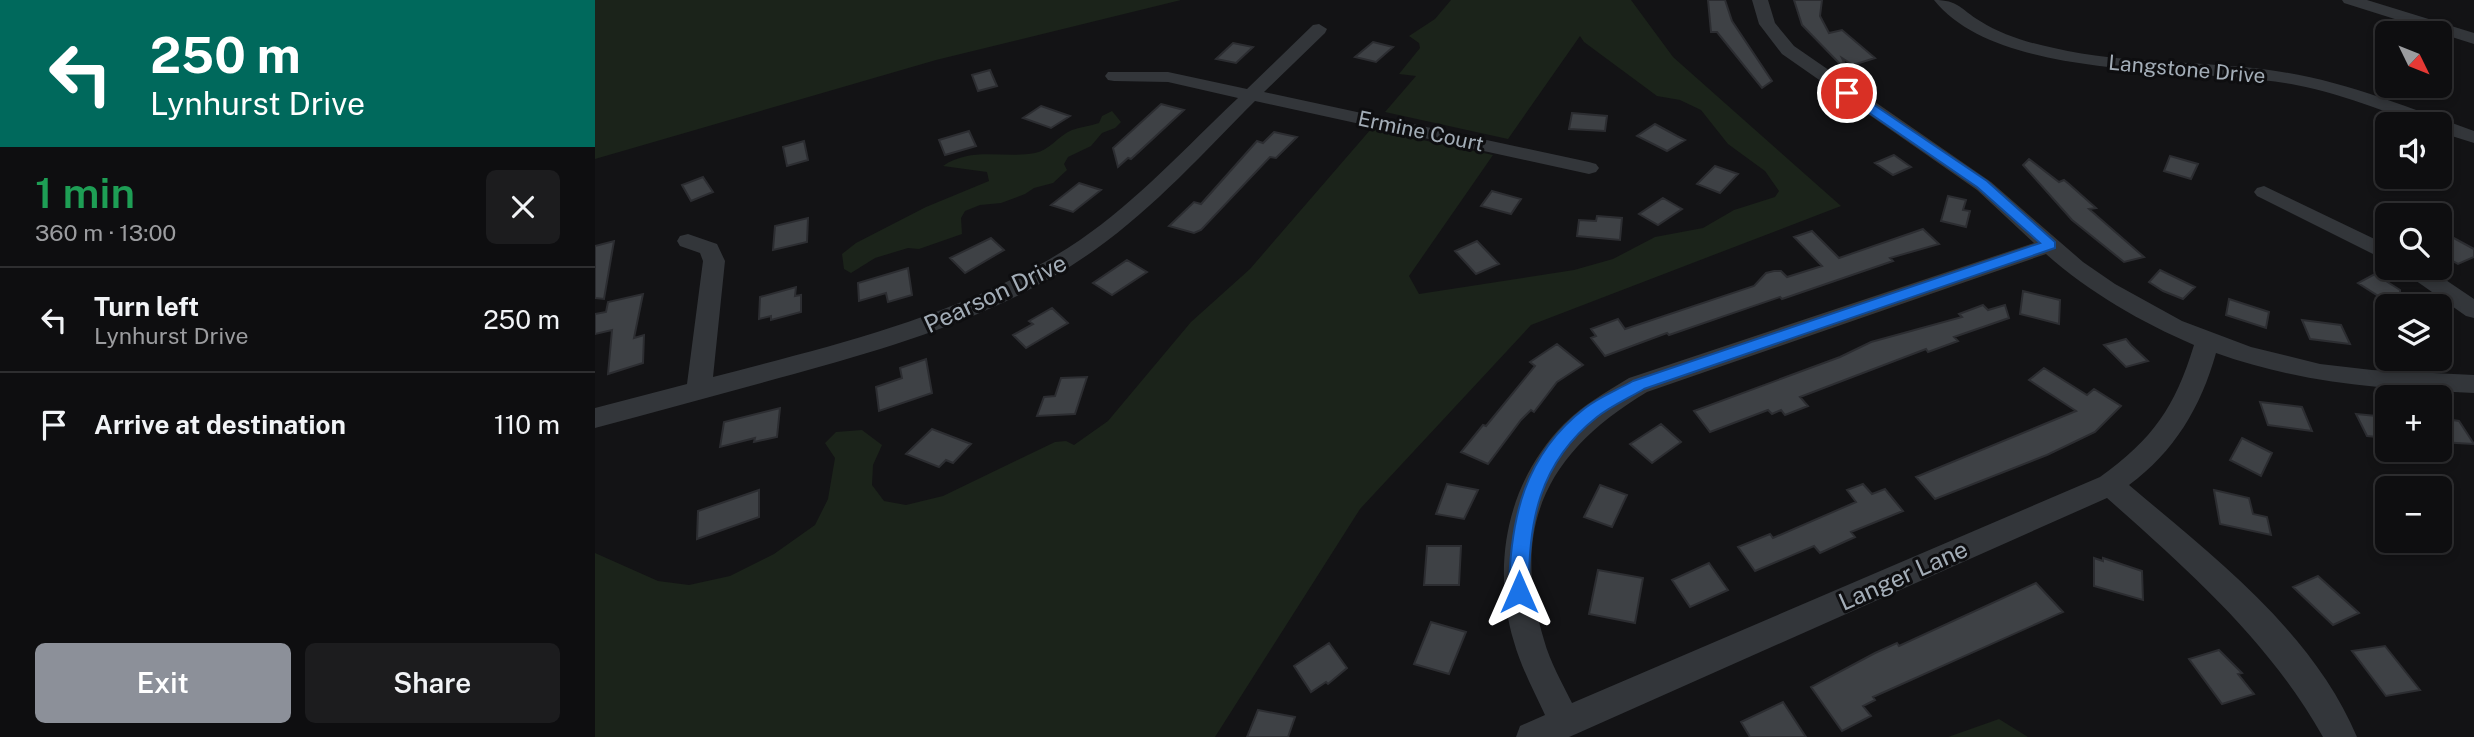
<!DOCTYPE html>
<meta charset="utf-8">
<style>
body{margin:0;font-family:"Public Sans",sans-serif;background:#1c1c1e;color:#f1f3f6;height:100vh;display:flex;flex-direction:column;font-size:26px;white-space:nowrap}
*{box-sizing:border-box;margin:0}
p{font-size:23px;color:#9b9c9f}
.icon{flex:none;width:38px;height:38px;fill:none;stroke:currentColor;stroke-width:2;stroke-linecap:round;stroke-linejoin:round}
.map{position:relative;flex:1;overflow:hidden}
.side{display:flex;flex-direction:column;background:#0e0e10;width:595px}
.side>*{flex:none}
.guide{background:#00695c;color:#fff;overflow:hidden}
.needle{width:46px;rotate:133deg}
.controls{position:absolute;left:1780px;top:21px;display:grid;gap:14px}
.controls a{display:grid;place-items:center;width:77px;height:77px;border-radius:10px;background:#0e0e10;box-shadow:0 4px 10px #0003,0 0 0 2px #2e2e30;font-size:35px}
.pin{position:absolute;display:grid;place-items:center;width:60px;height:60px;color:#fff;margin:-30px;border:4px solid #fff;border-radius:50%;box-shadow:0 2px 7px #0007}
.me{position:absolute;width:77px;margin:-38px;rotate:0deg;stroke-linejoin:round;filter:drop-shadow(0 0 5px #0008)}
.turn{display:flex;align-items:center;gap:24px;height:147px;padding:0 35px;font-size:32px}
.turn .icon{width:91px;height:91px;stroke-width:2.5}
.turn b{display:block;font-size:49px;line-height:60px}
.round{display:grid;place-items:center;flex:none;width:74px;height:74px;border-radius:10px;background:#1c1c1e}
.summary{display:flex;align-items:center;justify-content:space-between;height:119px;padding:0 35px}
h1{font-size:42px;font-weight:600;line-height:52px;color:#1e9e55}
.cta{display:flex;gap:14px;margin-top:auto;padding:14px 35px}
.cta a{flex:1;height:80px;border-radius:10px;background:#8c9099;color:#fff;font-size:28px;font-weight:600;line-height:80px;text-align:center}
.cta a+a{background:#1c1c1e;color:#f1f3f6}
ul{padding:0;list-style:none}
li{display:flex;align-items:center;gap:21px;height:105px;padding:0 35px;border-top:2px solid #2e2e30}
li div{flex:1}
li b{display:block;font-size:26px}
li em{font-style:normal}
main{display:flex;flex:1;min-height:0}
.map>svg:first-child{display:block}
</style>
<main>
<section class="side">
<div class="guide">
<div class="turn"><svg class="icon" aria-label="left" viewBox="0 0 24 24"><path d="M17 20v-9H6M10 6l-5 5 5 5"/></svg><div><b>250 m</b>Lynhurst Drive</div></div>
</div>
<div class="summary"><div><h1>1 min</h1><p>360 m · 13:00</p></div><a class="round"><svg class="icon" aria-label="close" viewBox="0 0 24 24"><path d="M6 6l12 12M18 6L6 18"/></svg></a></div>
<ul>
<li><svg class="icon" aria-label="left" viewBox="0 0 24 24"><path d="M17 20v-9H6M10 6l-5 5 5 5"/></svg><div><b>Turn left</b><p>Lynhurst Drive</p></div><em>250 m</em></li>
<li><svg class="icon" aria-label="arrive" viewBox="0 0 24 24"><path d="M6 21V4h12l-3 4 3 4H6"/></svg><div><b>Arrive at destination</b></div><em>110 m</em></li>
</ul>
<div class="cta"><a>Exit</a><a>Share</a></div>
</section>
<div class="map">
<svg width="1879" height="737" viewBox="0 0 1879 737">
<rect width="100%" height="100%" fill="#131315"/>
<path fill="#1b231a" d="M0 0H586L341 60 0 159Z
M856 0H1036L1078 57 1246 206 936 325 765 509 620 737H0V553L63 581 94 585 135 576 179 554 220 525 233 499 240 458 230 443 241 432 267 430 287 445 278 465 277 485 289 501 311 505 348 496 460 442 471 441 479 445 513 421 596 322 655 269 776 129 898 155 814 276 824 294 979 270 1018 259 1060 237 1108 228 1139 210 1180 197 1184 191 1170 171 1133 144 1106 110 1085 100 1062 96 989 42 985 36 913 139 790 112 821 76 804 74 825 48 824 43 814 36 840 19Z
M517 111 526 122 520 128 507 133 496 146 473 157 469 164 472 170 458 183 439 188 430 194 406 203 385 205 370 211 366 218 367 234 324 249 313 248 280 258 256 273 249 269 247 254 261 243 331 207 394 181 392 172 348 166C377 146 408 159 440 153 455 150 463 136 477 130 486 127 495 126 504 123L507 116Z
M1404 719 1433 737H1353Z"/>
<path fill="#3e4145" stroke="#2c2d31" stroke-width="2" d="M1113 0H1130L1137 21 1177 81 1167 88 1122 32H1116Z
M1199 0H1227L1225 16 1234 33 1247 30 1280 58 1258 65 1247 58 1249 62 1245 64 1207 25Z
M778 42 798 47 781 62 760 57Z
M638 43 658 47 641 63 621 59Z
M395 70 402 86 383 91 377 75Z
M566 104 589 110 536 159 533 158 523 167 518 148Z
M446 106 475 116 456 128 428 118Z
M977 113 1012 116 1010 131 974 129Z
M1060 124 1082 136 1090 140 1072 151 1042 136Z
M374 131 381 146 350 155 344 140Z
M679 132 702 137 681 158 675 157 606 230 599 233 574 226 599 202 606 204 662 141 668 143Z
M209 141 213 160 192 166 188 147Z
M1299 155 1316 167 1298 175 1280 163Z
M1575 156 1603 164 1596 179 1569 171Z
M1434 159 1464 182 1469 180 1474 184 1501 208 1494 209 1549 257 1529 262 1477 220 1428 165Z
M1120 166 1143 174 1125 193 1102 184Z
M108 177 118 192 96 201 87 185Z
M484 183 506 190 478 212 456 205Z
M897 191 926 199 916 214 886 206Z
M1353 196 1371 200 1368 210 1375 211 1371 227 1346 221Z
M1068 198 1087 209 1063 225 1044 214Z
M1002 216 1027 218 1025 240 982 236 984 220 1001 221Z
M213 218 212 242 178 250 180 226Z
M1328 229 1344 244 1295 258 1298 261 1187 299 1185 297 1074 335 1072 333 1010 356 996 338 1001 336 996 329 1023 319 1030 329 1159 286 1171 273 1179 271H1186L1192 277 1227 266 1199 237 1217 231 1244 258Z
M1844 230 1879 249V257L1863 264 1844 254Z
M396 238 409 250 370 273 355 258Z
M19 241 9 299 0 298V246Z
M882 241 904 264 881 274 860 251Z
M532 260 552 272 517 295 498 283Z
M313 268 317 295 293 302 291 293 264 301 263 283Z
M1565 270 1600 287 1588 299 1568 291 1554 282Z
M1780 274 1805 290V300L1796 304 1763 283Z
M201 287 200 296 206 295V312L176 320V316L164 319 165 297Z
M1428 291 1465 300 1464 324 1425 314Z
M48 294 39 338 49 335 48 363 13 374 17 330 0 334V314L11 312 13 302Z
M1634 299 1674 312 1671 328 1631 315Z
M1388 305 1393 310 1410 305 1414 318 1359 337 1363 341 1333 352 1331 349 1205 397 1213 406 1190 415 1186 410 1177 414 1173 410 1115 432 1099 411 1245 357 1276 342 1367 317 1364 314Z
M457 308 473 323 431 348 418 335 438 324 434 321Z
M1707 320 1746 325 1755 344 1715 339Z
M1531 339 1536 345 1553 361 1531 367 1509 345Z
M962 344 988 365 962 382 939 412 936 410 926 420 893 464 866 452 888 425 891 426 940 366 935 362Z
M331 359 337 393 284 411 281 387 307 378 305 368Z
M1449 368 1492 395 1499 389 1526 406 1500 432 1452 455 1340 499 1321 477 1481 411 1434 380Z
M492 377 480 414 442 416 449 397 460 396 466 378Z
M1665 402 1707 407 1717 431 1673 425Z
M185 408 182 437 159 442 160 438 125 447 129 422Z
M1761 414 1792 417V438L1772 436Z
M1844 418 1864 421 1879 444 1844 442Z
M1066 424 1086 442 1057 463 1035 444Z
M337 429 376 444 358 463 351 460 344 467 311 454Z
M1647 438 1677 453 1666 476 1635 460Z
M852 484 883 490 869 519 841 514Z
M1268 484 1277 494 1290 489 1308 511 1256 532 1260 537 1225 553 1219 546 1160 571 1143 547 1175 534 1178 538 1261 502 1252 490Z
M1005 485 1032 495 1017 527 989 517Z
M164 490V517L102 539 103 511Z
M1619 490 1654 498 1658 514 1672 517 1676 535 1625 524Z
M832 546H866L864 585H829Z
M1499 558 1508 561V558L1547 571 1548 600 1499 586Z
M1114 563 1133 590 1095 607 1077 580Z
M1003 570 1048 578 1040 623 994 614Z
M1723 576 1764 613 1738 625 1698 587Z
M1441 583 1468 612 1278 697 1280 700 1268 706 1276 716 1247 731 1216 687 1280 653 1302 643 1304 646Z
M836 622 871 632 854 674 819 664Z
M734 643 752 668 733 684 731 682 716 692 699 666Z
M1790 646 1825 690 1791 696 1757 651Z
M1624 650 1647 673 1643 674 1659 694 1627 704 1594 659Z
M1188 702 1211 737H1155L1146 722Z
M663 710 700 717 693 737H652Z"/>
<g fill="none" stroke-linecap="round" stroke-linejoin="round">
<path fill="#33363a" fill-rule="evenodd" d="M1157 0H1173L1180 23 1199 46 1396 182 1488 262 1520 284 1587 321 1656 347 1725 364 1777 370 1879 375V393C1788 389 1708 384 1621 353 1606 407 1579 452 1534 485 1619 557 1718 632 1762 737H1728C1674 641 1594 571 1512 498L981 734 974 737H921L925 726 950 715C939 691 926 667 919 642 896 565 912 482 969 424 988 405 1011 392 1034 378L1439 243 1382 190 1187 54 1164 24ZM1451 254C1495 293 1546 322 1599 345 1580 407 1558 439 1505 477L977 703C967 683 955 662 949 640 914 525 953 451 1052 392Z
M1339 0C1364 0 1365 9 1385 21 1407 35 1434 43 1459 48 1532 65 1608 60 1681 71 1750 81 1814 108 1879 131V143L1844 132V124C1821 124 1800 115 1778 107 1753 98 1727 90 1701 85 1604 66 1405 83 1339 0Z
M1747 0H1772L1879 33V44L1749 3Z
M724 24 732 29 730 33 669 92 994 162 1001 164 1004 168 1001 172 994 174 660 101C609 152 560 207 501 249 412 313 304 345 199 374 133 392 66 410 0 428V408L92 384 108 261 105 253 85 246 82 241 85 236 93 234 122 244 130 261 118 377C244 344 375 314 485 240 543 200 592 146 643 98L573 82 519 81 513 80 510 76 513 72H573L652 89 718 25Z
M1669 186 1792 245V261L1662 196 1659 192 1662 188Z
M1807 268H1833L1879 299V318L1871 316 1810 273Z"/>
</g>
<path fill="#1a73e8" stroke="#114b97" stroke-width="2" d="M1248 90H1257L1392 181 1460 242V248L1049 389C1034 398 1016 406 1002 417 944 463 933 522 934 592L931 597 924 600 917 597 914 592C915 519 929 455 990 408 1004 397 1022 390 1038 381L1445 243 1382 187 1248 95Z"/>
<g text-anchor="middle" dominant-baseline="central" stroke-width="6" stroke-linejoin="round" paint-order="stroke">
<g font-size="21" fill="#a3adb7" stroke="#0e0e10">
<text transform="translate(1592 69) rotate(5)">Langstone Drive</text>
<text transform="translate(826 131) rotate(12)">Ermine Court</text>
</g>
<g font-size="24" fill="#a3adb7" stroke="#0e0e10">
<text transform="translate(400 293) rotate(-25)">Pearson Drive</text>
<text transform="translate(1308 575) rotate(-24)">Langer Lane</text>
</g>
</g>
</svg>
<div class="controls">
<a><svg class="needle" viewBox="-14 -14 28 28"><path d="M0-13l5 13h-10z" fill="#e53935"/><path d="M0 13l5-13h-10z" fill="#9b9c9f"/></svg></a>
<a><svg class="icon" aria-label="sound" viewBox="0 0 24 24"><path d="M4 9h4l5-4v14l-5-4H4zM17 9q2 3 0 6"/></svg></a>
<a><svg class="icon" aria-label="search" viewBox="0 0 24 24"><circle cx="10" cy="10" r="6"/><path d="M15 15l6 6"/></svg></a>
<a><svg class="icon" aria-label="layers" viewBox="0 0 24 24"><path d="M12 4l9 5-9 5-9-5zM3 14l9 5 9-5"/></svg></a>
<a>+</a>
<a>−</a>
</div>
<div class="pin" style="left:1252px;top:93px;background:#d93025"><svg class="icon" aria-label="arrive" viewBox="0 0 24 24"><path d="M6 21V4h12l-3 4 3 4H6"/></svg></div>
<svg class="me" style="left:924px;top:592px" viewBox="-20 -20 40 40"><path d="M0-17L14 15 0 8-14 15z" fill="#1a73e8" stroke="#fff" stroke-width="4"/></svg>
</div>
</main>
